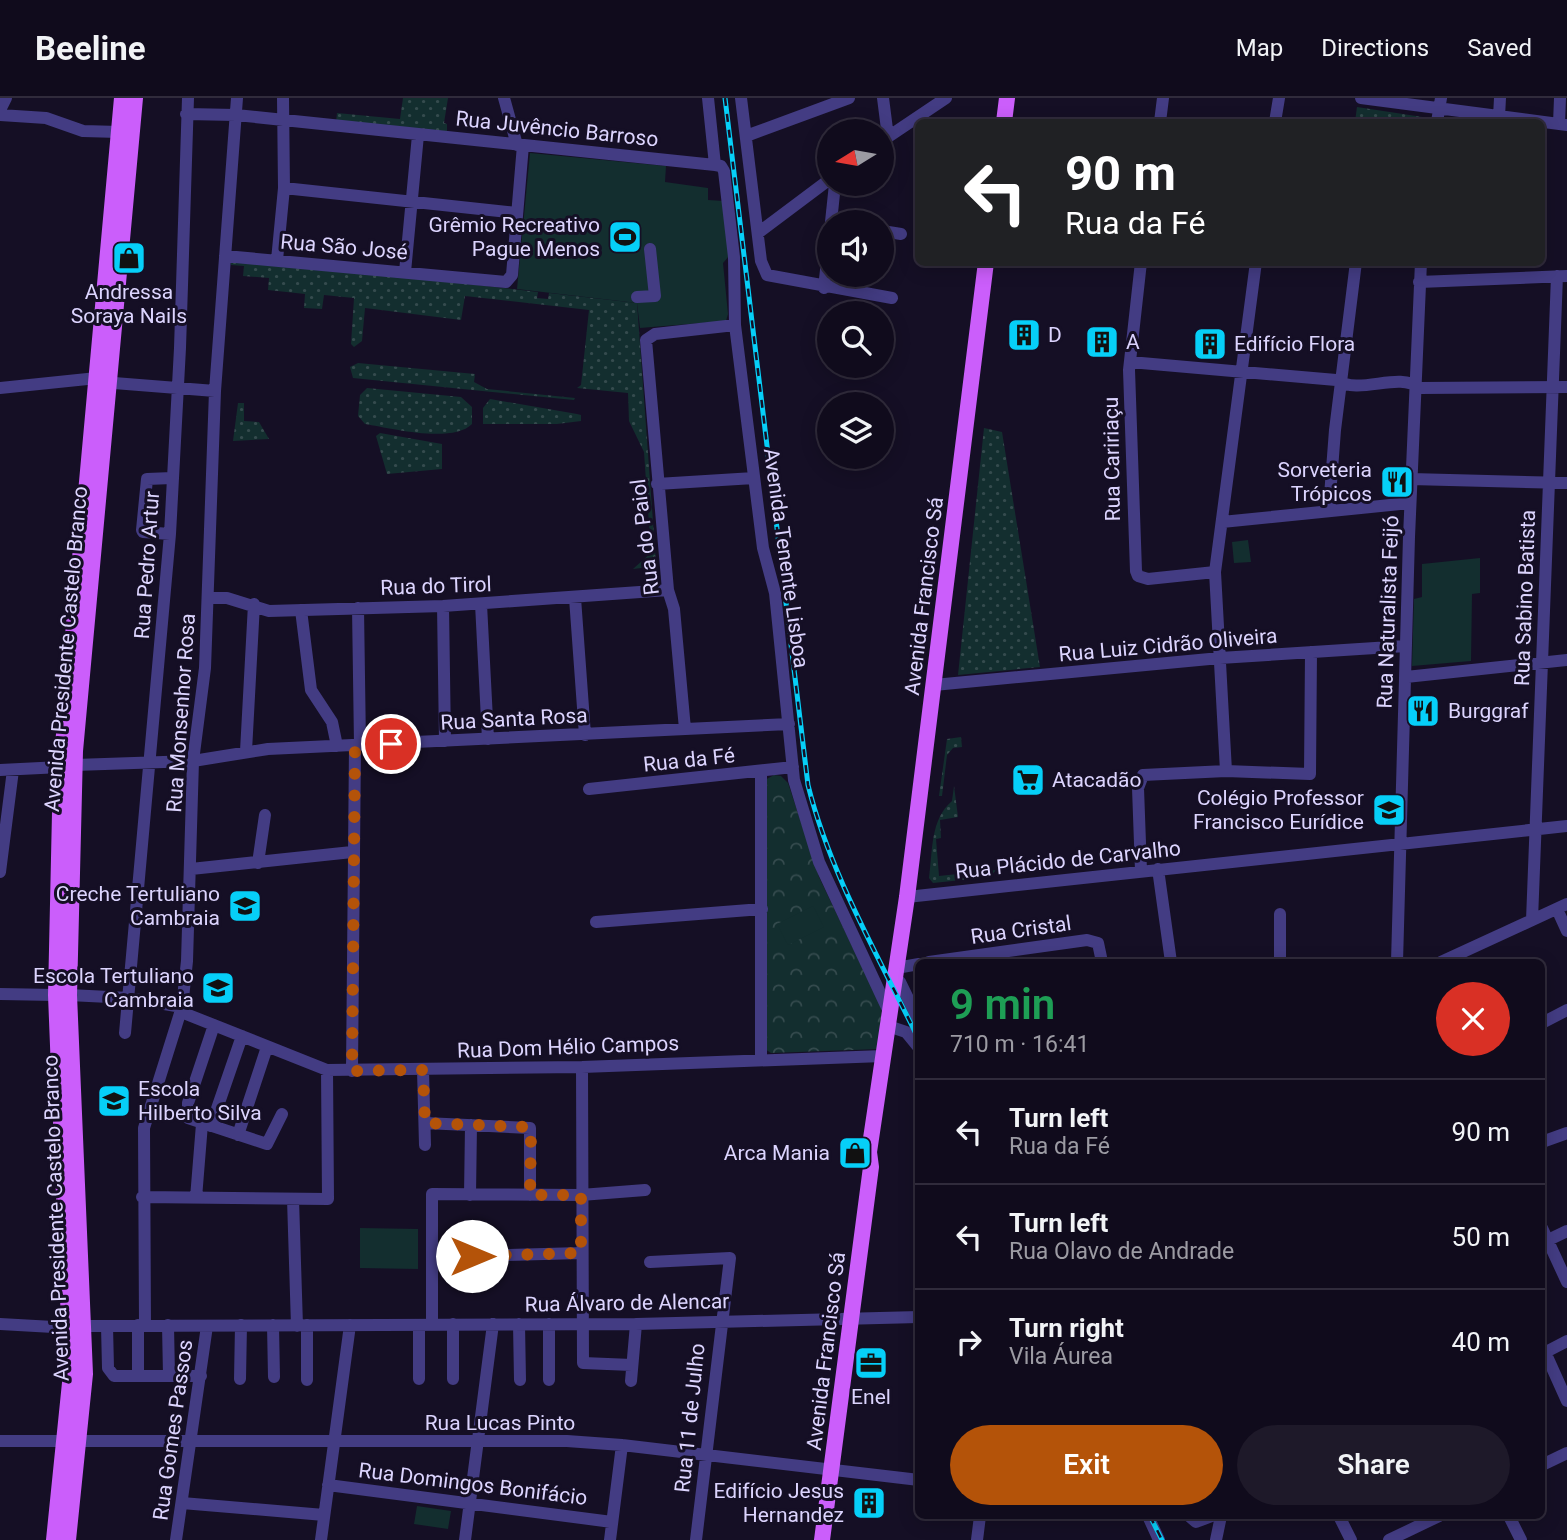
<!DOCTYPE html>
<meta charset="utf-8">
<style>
body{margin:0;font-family:Roboto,sans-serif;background:#1e1929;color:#f1f3f6;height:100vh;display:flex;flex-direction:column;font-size:26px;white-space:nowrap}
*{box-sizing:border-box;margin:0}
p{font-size:23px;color:#9c9ba3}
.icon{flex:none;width:38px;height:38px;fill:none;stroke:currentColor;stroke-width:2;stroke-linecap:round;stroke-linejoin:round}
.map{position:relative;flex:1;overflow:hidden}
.side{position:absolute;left:915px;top:861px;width:630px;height:560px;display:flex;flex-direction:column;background:#100b1c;border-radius:10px;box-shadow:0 4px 18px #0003,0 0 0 2px #302b3b}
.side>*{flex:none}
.guide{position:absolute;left:915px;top:21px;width:630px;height:147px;border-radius:10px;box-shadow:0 4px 18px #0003,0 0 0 2px #302b3b;background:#202124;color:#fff;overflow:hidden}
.needle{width:46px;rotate:259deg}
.fabs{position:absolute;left:817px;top:21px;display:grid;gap:14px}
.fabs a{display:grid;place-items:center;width:77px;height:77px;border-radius:50%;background:#100b1c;box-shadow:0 4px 18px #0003,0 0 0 2px #302b3b;font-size:35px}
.pin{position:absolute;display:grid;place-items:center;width:60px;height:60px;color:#fff;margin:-30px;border:4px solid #fff;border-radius:50%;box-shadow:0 2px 7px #0007}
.me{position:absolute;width:77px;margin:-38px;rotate:90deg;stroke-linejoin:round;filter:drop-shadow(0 0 5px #0008)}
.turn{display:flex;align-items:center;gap:24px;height:147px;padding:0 35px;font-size:32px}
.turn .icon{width:91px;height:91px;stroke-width:2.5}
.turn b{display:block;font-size:49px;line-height:60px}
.round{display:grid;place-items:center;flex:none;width:74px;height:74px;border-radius:37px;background:#1e1929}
.headline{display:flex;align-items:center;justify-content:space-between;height:119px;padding:0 35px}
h1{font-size:42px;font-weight:600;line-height:52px;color:#1e9e55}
.action{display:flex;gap:14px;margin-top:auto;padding:14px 35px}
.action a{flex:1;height:80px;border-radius:42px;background:#b45309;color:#fff;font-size:28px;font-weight:600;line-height:80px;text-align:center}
.action a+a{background:#1e1929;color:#f1f3f6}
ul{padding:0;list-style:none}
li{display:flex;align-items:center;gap:21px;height:105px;padding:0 35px;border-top:2px solid #302b3b}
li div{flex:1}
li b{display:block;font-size:26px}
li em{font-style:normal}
header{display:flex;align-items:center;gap:42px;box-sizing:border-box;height:98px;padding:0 35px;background:#100b1c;border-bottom:2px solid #302b3b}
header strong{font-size:33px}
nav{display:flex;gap:38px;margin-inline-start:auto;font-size:24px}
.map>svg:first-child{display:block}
</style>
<header>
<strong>Beeline</strong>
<nav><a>Map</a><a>Directions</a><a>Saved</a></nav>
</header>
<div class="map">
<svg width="1567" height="1442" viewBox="0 0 1567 1442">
<defs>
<pattern id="grass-dots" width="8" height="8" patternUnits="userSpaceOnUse" patternTransform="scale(1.75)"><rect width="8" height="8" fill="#132e2f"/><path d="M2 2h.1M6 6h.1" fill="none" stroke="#354b4e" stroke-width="1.8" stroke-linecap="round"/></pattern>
<pattern id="park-crowns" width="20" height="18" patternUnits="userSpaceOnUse" patternTransform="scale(1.75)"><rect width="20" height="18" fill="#132e2f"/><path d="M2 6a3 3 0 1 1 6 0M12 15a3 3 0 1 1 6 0" fill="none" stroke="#354b4e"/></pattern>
</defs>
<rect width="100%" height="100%" fill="#150f25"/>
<path fill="url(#grass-dots)" d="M403 0H448L444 25 447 26V34L336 24 337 15 400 21Z
M1357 9 1429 20V24H1355Z
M237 160 538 194 537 200 548 201 549 195 637 205 656 465 649 469 633 471 651 455 644 354 629 323 628 295 577 290 581 287 589 212 465 198 461 222 365 210 362 243 354 249 351 246 354 200 324 197 322 211 304 210 305 196 268 192 269 180 243 178 244 168 231 167V162Z
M358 265 475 276 474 284 487 291 575 300 574 302 353 280 350 269Z
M367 290 461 299 472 309V326C452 346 390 330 365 326L358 318 360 297Z
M490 301 577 316 581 317V323L557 326H483V310Z
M238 305H244V323L259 324 269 341 233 343Z
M984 330 1002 334 1040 569 958 577Z
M380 335 442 346V371L387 376 376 338Z
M961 639 962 649 953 650 947 657 942 698H939L947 641Z
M954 688 958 719 940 722 941 740 936 741 939 778 996 772 990 779 933 785 929 780C933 752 930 722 952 703Z"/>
<path fill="url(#park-crowns)" d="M774 677 781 678 788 685 819 779 880 907 884 924 879 951 771 955 765 951V682Z"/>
<path fill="#132e2f" d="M530 55 666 68 665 84 708 90V102L724 103 730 157 723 165 728 216 726 223 640 230 637 205 517 191Z
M1248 442 1251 464 1234 465 1232 444Z
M1480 460V495L1472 496 1471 563 1412 568 1414 501 1422 499V466Z
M813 808 824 829 788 847 777 826Z
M360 1130 418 1131V1171L360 1170Z
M417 1408 451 1413 448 1431 414 1426Z"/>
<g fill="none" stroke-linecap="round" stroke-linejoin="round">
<path stroke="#433c83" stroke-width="12" d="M504 0 517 47
M708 0 715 67 721 68 724 73 734 159 735 227 763 450 775 495 794 682 819 764 889 914
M741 0 761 163 767 177 892 200
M883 0 888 39
M1361 0 1567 27
M0 12 6 0
M186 16 236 17 715 67
M0 17 46 20 83 33 119 34
M1499 19 1500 0
M1160 24 1163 0
M1275 24 1279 0
M1437 24 1441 0
M1559 26 1560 0
M746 38 849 0
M882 43 946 0
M284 90 517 115
M831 124 835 86
M882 133 901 136
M758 135 830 81
M225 158 506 184 512 177 523 47
M277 162 284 90 283 0
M1141 164 1129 272 1136 473 1138 478 1148 481 1215 474
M405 174 418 37
M1419 184 1567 178
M824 190 830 136
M637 199 655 198 650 151
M1130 264 1336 282C1361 298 1397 273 1420 290L1567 289
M0 290 97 280 114 285 215 293
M1411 381 1567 385
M657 386 754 380
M1329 411 1335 332 1356 164
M1222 424 1410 405
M170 436 143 434 142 432 147 381 172 380
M209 500H227L269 513 443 508 668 492
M575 500 585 637
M481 506 488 641
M443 508 445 643
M358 510 360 647
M301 512 311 592 332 624 337 648
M1406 579 1567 562
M934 587 1220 560 1406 548
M685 631 674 511 668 492 646 242 655 236 735 227
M246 653 254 506
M75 667 193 663 268 651 789 626
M0 672 61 669
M1226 673 1215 474 1256 164
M761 675V962
M589 691 793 669
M258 765 265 717
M191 771 352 754
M1158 771 1171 864
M1141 773 1138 690 1143 677 1226 673 1310 676 1311 554
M0 774 13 672
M907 799 1567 728
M1557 811 1567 833
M1532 822 1557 178
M596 824 762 811
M929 864 1087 842 1098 845 1102 864
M1280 864V816
M1397 864 1409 439 1421 164
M1441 864 1567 806
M902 869 919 866
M900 884 919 923
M0 896 56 897
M69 897 129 900 182 909
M181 914 327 972 582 969 883 958
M1542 925 1567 912
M214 927 188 1005V1020L267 1046 282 1016
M894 930 906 934 919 950
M125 935 170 436 180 250 188 0
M582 969 583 1265 632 1267
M423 972 425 1047
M352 973 355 647
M425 1025 530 1030V1097
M211 1028 242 938
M238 1037 267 949
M1542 1044 1567 1035
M470 1097 471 1027
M142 1099 328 1101 327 972
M196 1100 202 1026
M293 1101 297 1228
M1542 1130 1567 1184
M1542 1145 1567 1133
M472 1158 581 1155
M650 1164 730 1160 696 1442
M0 1226 71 1230
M432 1226V1096L581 1097 645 1092
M453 1226V1281
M519 1226 520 1282
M145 1227 144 1030 182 909 187 863 193 663 205 570 215 293 237 0
M168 1227 169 1278
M273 1227 274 1279
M84 1228 636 1226 919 1219
M107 1228 108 1270 114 1278H201
M1545 1254 1567 1303
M1542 1256 1567 1243
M138 1278V1227
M240 1281 241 1227
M419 1281V1227
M307 1282V1227
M549 1282V1226
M631 1283 636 1226
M0 1343H64
M79 1343H567L622 1347 919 1382
M1542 1367 1567 1355
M328 1387 612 1424
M182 1405 324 1417
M1148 1418 1159 1442
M1189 1418 1196 1424 1212 1418
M1339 1418 1351 1442
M1509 1418 1521 1442
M176 1442 207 1228
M321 1442 350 1227
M465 1442 493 1226
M610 1442 622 1347
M977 1442 980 1418
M1216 1442 1221 1418
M1389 1442 1439 1418"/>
<path stroke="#cb5efb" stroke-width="16" d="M1004 24 1007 0
M54 1442 71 1275 56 897 61 669 122 0
M68 1442 85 1276 69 897 75 653 135 0
M822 1442 871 1069 869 1054 907 799 986 164"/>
<defs>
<path id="rail" d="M725 0 808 687C830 776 879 859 919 942
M1150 1418 1162 1442"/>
</defs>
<use href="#rail" stroke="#06cff8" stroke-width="5"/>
<use href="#rail" stroke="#150f25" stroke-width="2.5" stroke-dasharray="8" stroke-linecap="butt"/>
</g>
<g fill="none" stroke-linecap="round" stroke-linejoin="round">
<path stroke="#b45309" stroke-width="12" stroke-dasharray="0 21.6" d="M391 646 355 647 352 973 423 972 425 1025 528 1029 531 1033 530 1097H581V1155L472 1158"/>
</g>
<defs>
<symbol id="stadium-square" viewBox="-11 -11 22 22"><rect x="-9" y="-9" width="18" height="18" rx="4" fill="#06cff8" stroke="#150f25"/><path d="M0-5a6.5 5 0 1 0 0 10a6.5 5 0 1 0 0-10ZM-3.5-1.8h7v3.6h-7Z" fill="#111"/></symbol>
<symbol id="shop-square" viewBox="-11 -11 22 22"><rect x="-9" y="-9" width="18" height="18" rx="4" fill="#06cff8" stroke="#150f25"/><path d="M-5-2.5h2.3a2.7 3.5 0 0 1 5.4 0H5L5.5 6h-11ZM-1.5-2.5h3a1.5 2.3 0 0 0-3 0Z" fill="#111"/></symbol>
<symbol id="building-square" viewBox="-11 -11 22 22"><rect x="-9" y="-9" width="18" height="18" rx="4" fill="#06cff8" stroke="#150f25"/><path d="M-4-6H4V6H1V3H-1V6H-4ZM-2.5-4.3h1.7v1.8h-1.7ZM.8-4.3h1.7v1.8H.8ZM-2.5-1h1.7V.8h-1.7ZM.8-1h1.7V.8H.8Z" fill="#111"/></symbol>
<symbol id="restaurant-square" viewBox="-11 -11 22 22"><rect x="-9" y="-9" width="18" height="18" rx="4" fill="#06cff8" stroke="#150f25"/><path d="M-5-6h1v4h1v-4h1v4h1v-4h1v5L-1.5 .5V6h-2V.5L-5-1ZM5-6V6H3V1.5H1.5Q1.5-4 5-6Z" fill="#111"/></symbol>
<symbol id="supermarket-square" viewBox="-11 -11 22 22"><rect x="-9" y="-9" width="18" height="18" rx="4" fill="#06cff8" stroke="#150f25"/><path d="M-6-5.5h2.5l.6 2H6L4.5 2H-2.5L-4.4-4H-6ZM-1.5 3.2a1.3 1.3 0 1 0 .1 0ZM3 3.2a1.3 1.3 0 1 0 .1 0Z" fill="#111"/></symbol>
<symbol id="school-square" viewBox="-11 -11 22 22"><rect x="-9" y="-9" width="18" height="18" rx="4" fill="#06cff8" stroke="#150f25"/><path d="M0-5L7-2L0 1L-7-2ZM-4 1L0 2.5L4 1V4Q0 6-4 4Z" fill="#111"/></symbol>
<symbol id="office-square" viewBox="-11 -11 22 22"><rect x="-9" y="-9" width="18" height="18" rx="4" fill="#06cff8" stroke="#150f25"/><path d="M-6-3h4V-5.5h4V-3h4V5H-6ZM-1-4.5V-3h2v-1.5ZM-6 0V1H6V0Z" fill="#111"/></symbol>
</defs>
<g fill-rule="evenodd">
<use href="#stadium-square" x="606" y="120" width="38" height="38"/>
<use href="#shop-square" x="110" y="141" width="38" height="38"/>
<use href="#building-square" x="1005" y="218" width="38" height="38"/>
<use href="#building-square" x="1083" y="225" width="38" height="38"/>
<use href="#building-square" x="1191" y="227" width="38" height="38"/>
<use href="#restaurant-square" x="1378" y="365" width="38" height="38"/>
<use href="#restaurant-square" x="1404" y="594" width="38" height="38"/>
<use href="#supermarket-square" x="1009" y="663" width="38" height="38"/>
<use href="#school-square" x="1370" y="693" width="38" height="38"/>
<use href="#school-square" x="226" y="789" width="38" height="38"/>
<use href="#school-square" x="199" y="871" width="38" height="38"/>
<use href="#school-square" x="95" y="984" width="38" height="38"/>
<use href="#shop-square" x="836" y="1036" width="38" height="38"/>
<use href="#office-square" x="852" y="1246" width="38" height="38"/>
<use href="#building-square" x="850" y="1386" width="38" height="38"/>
</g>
<g text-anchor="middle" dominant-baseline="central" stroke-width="6" stroke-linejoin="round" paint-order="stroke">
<g font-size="21" fill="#dcd4fe" stroke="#150f25">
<text transform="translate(557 31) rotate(6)">Rua Juvêncio Barroso</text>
<text transform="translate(344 149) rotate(5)">Rua São José</text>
<text transform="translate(1112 361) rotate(-91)">Rua Caririaçu</text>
<text transform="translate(645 439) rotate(-97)">Rua do Paiol</text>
<text transform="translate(786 460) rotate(82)">Avenida Tenente Lisboa</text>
<text transform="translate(147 467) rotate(-86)">Rua Pedro Artur</text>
<text transform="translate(436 488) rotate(-2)">Rua do Tirol</text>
<text transform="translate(924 498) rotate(-83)">Avenida Francisco Sá</text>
<text transform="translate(1525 500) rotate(-88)">Rua Sabino Batista</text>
<text transform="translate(1388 514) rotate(-88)">Rua Naturalista Feijó</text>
<text transform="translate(1168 547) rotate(-5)">Rua Luiz Cidrão Oliveira</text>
<text transform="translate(66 551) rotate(-85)">Avenida Presidente Castelo Branco</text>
<text transform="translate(181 615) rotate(-86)">Rua Monsenhor Rosa</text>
<text transform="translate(514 621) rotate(-3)">Rua Santa Rosa</text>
<text transform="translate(689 662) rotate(-6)">Rua da Fé</text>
<text transform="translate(1068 762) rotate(-6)">Rua Plácido de Carvalho</text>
<text transform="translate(1021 832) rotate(-8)">Rua Cristal</text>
<text transform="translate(568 949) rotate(-2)">Rua Dom Hélio Campos</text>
<text transform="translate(56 1120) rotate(-92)">Avenida Presidente Castelo Branco</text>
<text transform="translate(627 1205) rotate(-1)">Rua Álvaro de Alencar</text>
<text transform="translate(826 1253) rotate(-83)">Avenida Francisco Sá</text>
<text transform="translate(690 1320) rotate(-84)">Rua 11 de Julho</text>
<text x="500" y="1325">Rua Lucas Pinto</text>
<text transform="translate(173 1332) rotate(-82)">Rua Gomes Passos</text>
<text transform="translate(473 1386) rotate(7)">Rua Domingos Bonifácio</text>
</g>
<g font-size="21" fill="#dcd4fe" stroke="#150f25" text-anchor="end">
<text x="600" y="127">Grêmio Recreativo<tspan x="600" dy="24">Pague Menos</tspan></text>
<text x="129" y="194" text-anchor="middle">Andressa<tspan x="129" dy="24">Soraya Nails</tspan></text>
<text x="1048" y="237" text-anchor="start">D</text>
<text x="1126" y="244" text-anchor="start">A</text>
<text x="1234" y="246" text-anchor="start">Edifício Flora</text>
<text x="1372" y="372">Sorveteria<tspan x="1372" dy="24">Trópicos</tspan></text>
<text x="1448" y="613" text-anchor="start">Burggraf</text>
<text x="1052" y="682" text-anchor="start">Atacadão</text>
<text x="1364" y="700">Colégio Professor<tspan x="1364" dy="24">Francisco Eurídice</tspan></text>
<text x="220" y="796">Creche Tertuliano<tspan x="220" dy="24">Cambraia</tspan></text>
<text x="194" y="878">Escola Tertuliano<tspan x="194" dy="24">Cambraia</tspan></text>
<text x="138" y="991" text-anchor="start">Escola<tspan x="138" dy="24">Hilberto Silva</tspan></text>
<text x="830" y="1055">Arca Mania</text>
<text x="871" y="1299" text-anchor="middle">Enel</text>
<text x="844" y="1393">Edifício Jesus<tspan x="844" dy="24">Hernandez</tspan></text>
</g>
</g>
</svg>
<div class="fabs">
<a><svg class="needle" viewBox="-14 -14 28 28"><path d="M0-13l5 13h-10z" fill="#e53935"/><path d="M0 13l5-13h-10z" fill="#9c9ba3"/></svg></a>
<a><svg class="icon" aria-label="sound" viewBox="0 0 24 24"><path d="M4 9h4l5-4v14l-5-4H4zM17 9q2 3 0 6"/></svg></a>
<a><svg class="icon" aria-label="search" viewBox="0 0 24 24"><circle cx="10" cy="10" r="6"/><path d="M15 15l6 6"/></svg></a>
<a><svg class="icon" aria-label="layers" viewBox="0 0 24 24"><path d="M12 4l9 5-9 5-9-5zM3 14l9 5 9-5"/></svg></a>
</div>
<div class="pin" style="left:391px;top:646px;background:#d93025"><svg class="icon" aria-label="arrive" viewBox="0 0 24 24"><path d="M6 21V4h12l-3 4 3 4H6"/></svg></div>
<svg class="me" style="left:472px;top:1158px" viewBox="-20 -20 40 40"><circle r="19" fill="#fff"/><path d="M0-13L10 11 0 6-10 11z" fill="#b45309"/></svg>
<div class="guide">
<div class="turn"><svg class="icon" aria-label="left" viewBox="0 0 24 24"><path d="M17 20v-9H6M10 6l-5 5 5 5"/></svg><div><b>90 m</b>Rua da Fé</div></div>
</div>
<section class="side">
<div class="headline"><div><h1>9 min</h1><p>710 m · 16:41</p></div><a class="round" style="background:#d93025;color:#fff"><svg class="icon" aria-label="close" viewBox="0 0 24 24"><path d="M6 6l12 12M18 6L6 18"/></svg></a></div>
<ul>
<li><svg class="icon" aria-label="left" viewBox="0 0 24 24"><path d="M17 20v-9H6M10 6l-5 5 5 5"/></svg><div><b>Turn left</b><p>Rua da Fé</p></div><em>90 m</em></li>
<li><svg class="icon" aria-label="left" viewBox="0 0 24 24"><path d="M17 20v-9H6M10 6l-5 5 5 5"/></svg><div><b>Turn left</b><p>Rua Olavo de Andrade</p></div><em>50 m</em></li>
<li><svg class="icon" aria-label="right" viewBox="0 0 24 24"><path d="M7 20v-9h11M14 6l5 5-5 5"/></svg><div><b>Turn right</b><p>Vila Áurea</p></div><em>40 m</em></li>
</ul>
<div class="action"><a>Exit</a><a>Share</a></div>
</section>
</div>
